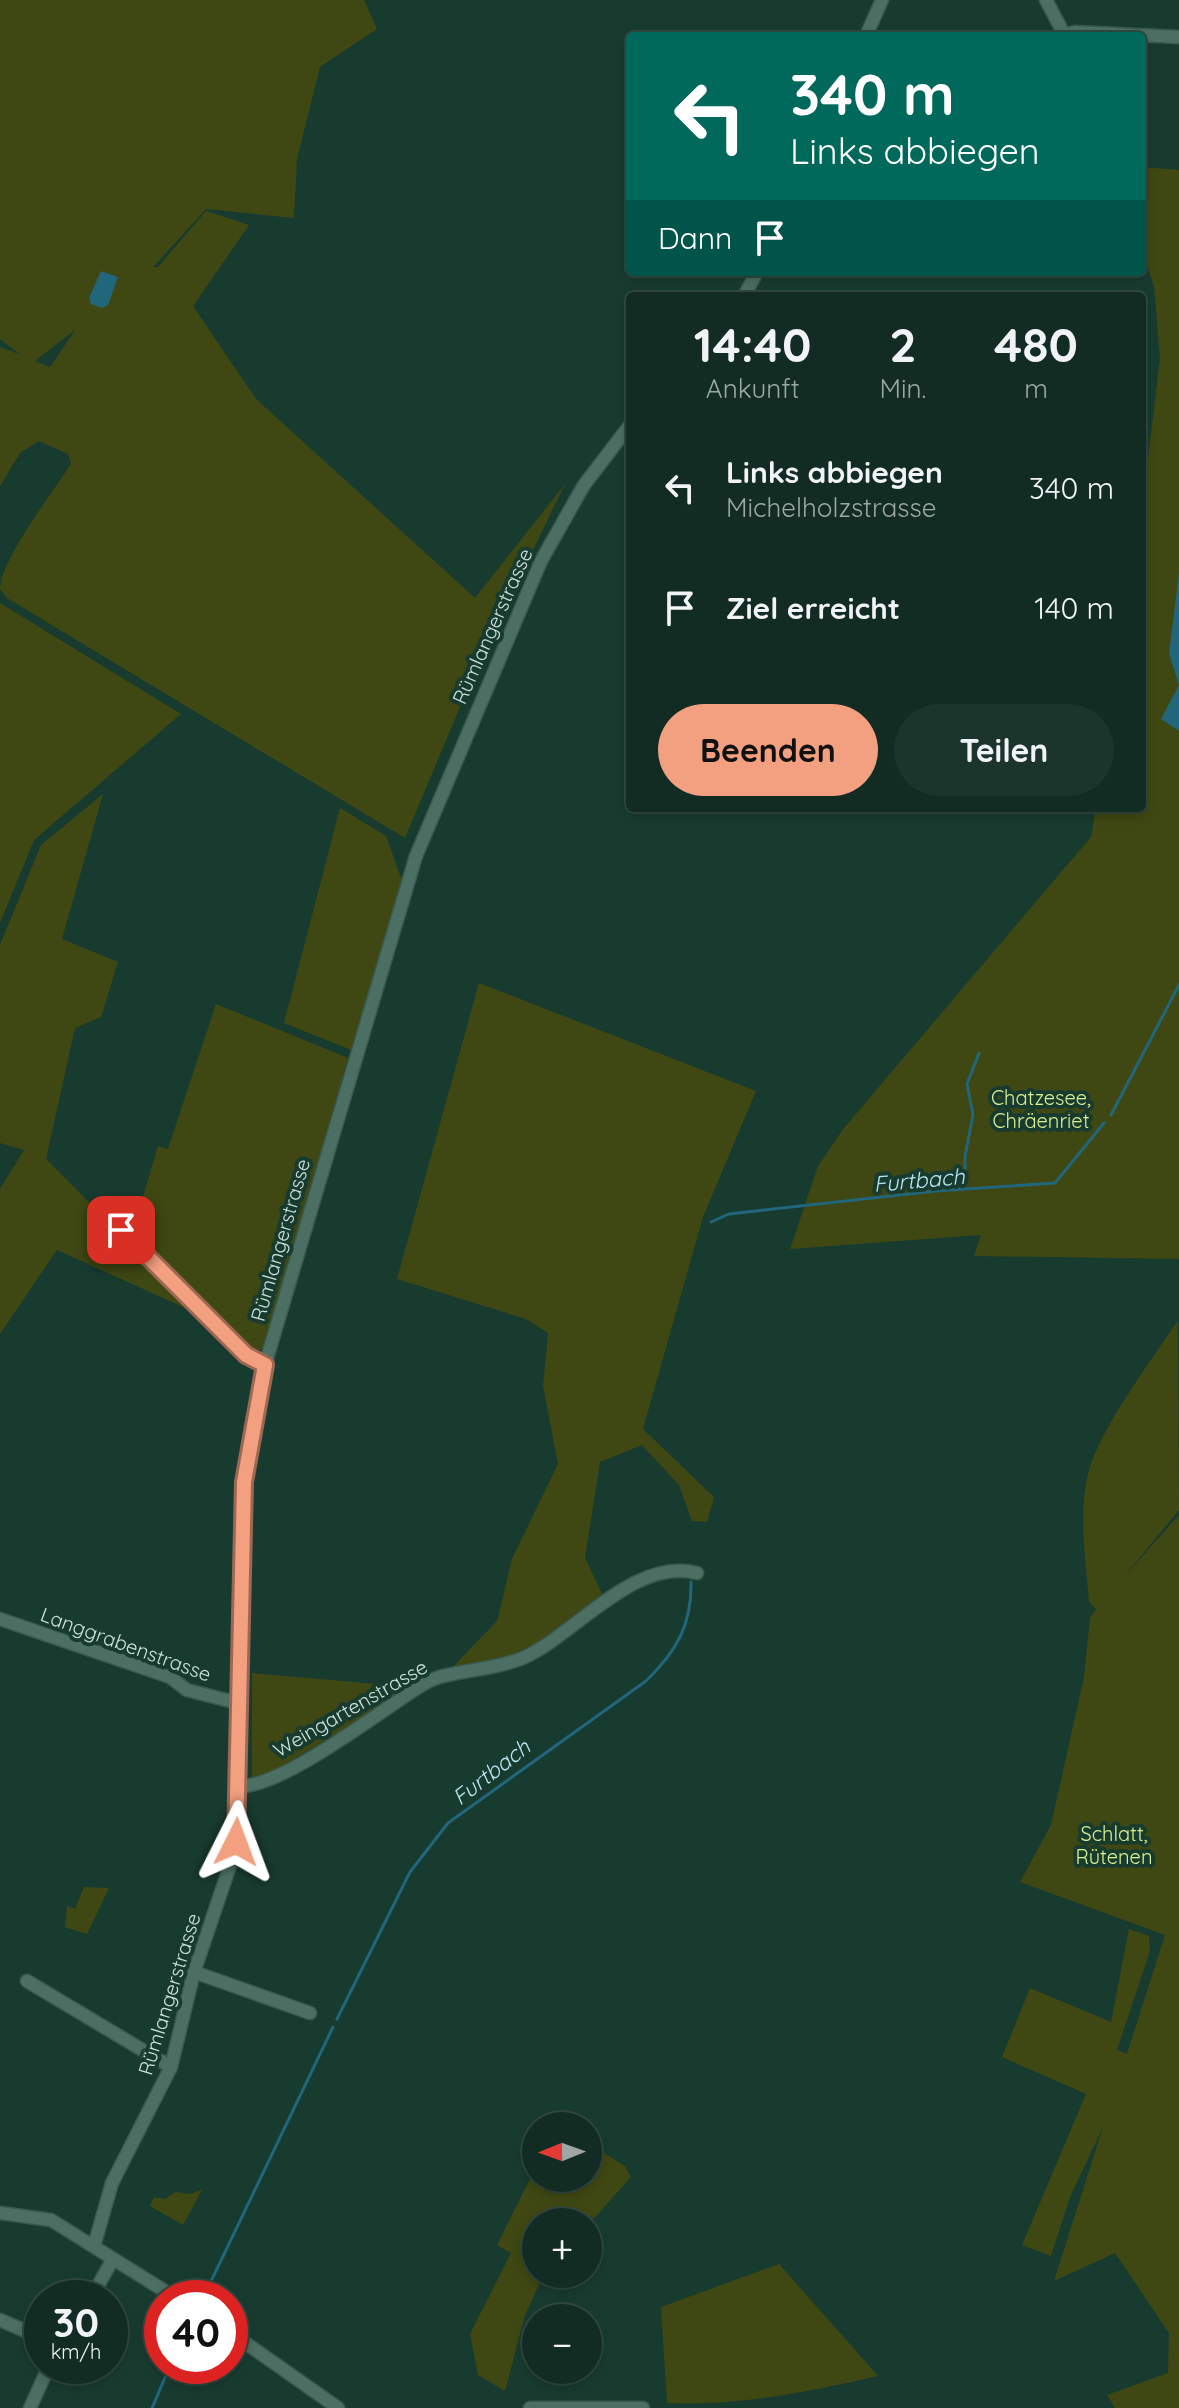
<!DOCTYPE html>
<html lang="de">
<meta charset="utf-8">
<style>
body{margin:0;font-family:Quicksand,sans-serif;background:#1b342c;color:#f1f3f6;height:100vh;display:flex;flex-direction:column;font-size:30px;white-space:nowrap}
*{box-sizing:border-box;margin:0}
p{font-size:26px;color:#9ca7a6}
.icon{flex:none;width:44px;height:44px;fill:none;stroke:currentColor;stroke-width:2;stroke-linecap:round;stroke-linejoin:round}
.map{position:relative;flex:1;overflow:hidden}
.details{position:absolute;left:626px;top:292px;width:520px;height:520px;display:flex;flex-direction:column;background:#122c24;border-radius:8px;box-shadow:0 4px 12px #0003,0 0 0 2px #314841}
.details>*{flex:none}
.guide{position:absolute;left:626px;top:32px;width:520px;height:244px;border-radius:8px;box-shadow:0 4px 12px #0003,0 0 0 2px #314841;background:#00695c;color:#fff;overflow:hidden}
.needle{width:52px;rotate:269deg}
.buttons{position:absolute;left:522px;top:2112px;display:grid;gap:16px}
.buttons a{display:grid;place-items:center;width:80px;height:80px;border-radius:50%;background:#122c24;box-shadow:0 4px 12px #0003,0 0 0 2px #314841;font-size:40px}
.speed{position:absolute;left:24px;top:2280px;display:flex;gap:16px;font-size:40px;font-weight:700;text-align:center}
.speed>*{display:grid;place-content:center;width:104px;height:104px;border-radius:50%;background:#122c24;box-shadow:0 4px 12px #0003,0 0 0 2px #314841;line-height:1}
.speed small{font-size:20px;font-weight:400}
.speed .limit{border:12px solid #d22;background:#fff;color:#111}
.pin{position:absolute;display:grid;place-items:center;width:68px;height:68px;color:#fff;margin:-34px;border-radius:16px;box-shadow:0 4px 12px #0006}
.me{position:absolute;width:88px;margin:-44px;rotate:3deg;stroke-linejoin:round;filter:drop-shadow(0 0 6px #0008)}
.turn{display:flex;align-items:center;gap:28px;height:168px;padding:0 32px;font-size:36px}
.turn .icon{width:104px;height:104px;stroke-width:2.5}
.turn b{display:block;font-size:56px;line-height:68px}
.then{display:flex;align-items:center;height:76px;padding:0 32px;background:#0003;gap:16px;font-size:30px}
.eta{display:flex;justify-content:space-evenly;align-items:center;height:136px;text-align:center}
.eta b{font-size:48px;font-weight:700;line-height:56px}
.cta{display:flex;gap:16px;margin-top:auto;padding:16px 32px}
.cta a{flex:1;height:92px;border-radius:48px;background:#f2a07f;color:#111;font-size:32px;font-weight:700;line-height:92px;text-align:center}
.cta a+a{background:#1b342c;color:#f1f3f6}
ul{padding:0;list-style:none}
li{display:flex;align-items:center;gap:24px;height:120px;padding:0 32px}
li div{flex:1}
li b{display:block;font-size:30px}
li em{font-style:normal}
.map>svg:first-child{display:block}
</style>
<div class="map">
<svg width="1179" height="2408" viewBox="0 0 1179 2408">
<rect width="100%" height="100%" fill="#183b30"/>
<path fill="#3f4813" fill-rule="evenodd" d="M0 0H364L377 29 320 67 297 159 294 218 206 209 153 267H158L206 211 249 225 193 306 256 399 475 598 565 484 481 657 405 838 7 598 0 589C1 559 53 492 71 464L68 454 39 441 20 453 0 486V347L21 355 0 339ZM76 329 50 367 35 361Z
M1142 167 1179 170V1259L974 1256 981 1235 790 1249 818 1166 844 1128 1091 837 1096 808H1142V508L1160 358 1154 286 1142 250Z
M0 603 181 714 34 840 0 923Z
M103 794 62 939 118 962 101 1017 75 1028 46 1159 203 1316 57 1250 0 1334V1189L24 1150 0 1143V945L41 845Z
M340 808 386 836 402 881 351 1050 284 1023Z
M479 983 756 1091 703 1217 643 1429 714 1497 707 1522 692 1521 679 1485 642 1445 600 1462 585 1558 604 1598 523 1654 447 1673 497 1621 512 1559 558 1464 543 1386 548 1333 526 1319 397 1279Z
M216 1004 348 1058 265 1347 254 1353 131 1237 158 1146 168 1149Z
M1178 1320 1179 1510 1123 1578 1179 1515V2408H1115L1107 2395 1168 2373 1169 2333 1115 2253 1054 2281 1103 2127 1070 2197 1051 2256 1022 2245 1086 2094 1002 2057 1030 1988 1111 2022 1129 1929 1149 1936 1150 1951 1117 2050 1127 2054 1165 1935 1020 1882 1051 1825 1084 1677 1090 1618 1096 1609 1089 1602C1086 1560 1078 1516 1088 1474 1100 1427 1151 1362 1178 1320Z
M252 1673 388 1685 405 1693 252 1784Z
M84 1887 109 1888 87 1934 65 1927 67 1906 75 1909Z
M588 2143 625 2166 631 2177 588 2225V2222H536V2274H544L525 2315 505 2391 478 2375 470 2334 511 2253 497 2245 536 2167V2178H588Z
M202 2190 183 2225 150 2206 154 2197 165 2199 175 2192 190 2194Z
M779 2264 878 2376C808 2392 739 2406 667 2403L661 2307Z"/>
<path fill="#21667a" d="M101 271 118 277 108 305 102 308 91 304 89 298Z
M1179 573V731L1161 719 1179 685 1169 654Z"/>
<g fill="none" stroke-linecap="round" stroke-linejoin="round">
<path stroke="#21667a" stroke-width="3" d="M1111 1115 1179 985
M965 1189V1156L973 1115 967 1084 979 1053
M711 1222 729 1214 936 1191 1055 1183 1104 1123
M337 2019 410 1872 448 1823 646 1681C676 1652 692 1625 691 1582
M203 2298 333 2027
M152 2408 170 2366"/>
<defs>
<path id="minor" d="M1046 0 1064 34
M866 36 882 0
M1058 36 1075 32 1179 37
M744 296 757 272
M121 1230 246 1355 265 1365
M0 1619 170 1677 187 1690 238 1703
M239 1786C281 1789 385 1707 425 1683 447 1670 495 1671 525 1657 575 1634 636 1556 697 1573
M194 1972 310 2013
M27 1981 171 2067
M0 2213 51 2220 176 2298
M94 2246 112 2183 171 2067 194 1972 233 1857 238 1828 243 1506 248 1453 265 1365 416 856 541 561 584 485 630 425
M91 2298 113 2259
M0 2320 42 2338
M230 2332 338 2408
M30 2408 49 2366
M530 2408H643"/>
</defs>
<use href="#minor" stroke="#3a584e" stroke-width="15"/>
<use href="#minor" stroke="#4b6f62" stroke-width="12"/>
</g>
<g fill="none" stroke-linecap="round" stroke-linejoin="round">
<defs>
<path id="route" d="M121 1230 246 1355 265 1365 244 1482 236 1842"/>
</defs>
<use href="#route" stroke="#9d6853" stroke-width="20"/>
<use href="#route" stroke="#f2a07f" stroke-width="14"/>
</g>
<g text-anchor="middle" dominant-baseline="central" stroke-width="8" stroke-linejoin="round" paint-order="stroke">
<g font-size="20" fill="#cfe2da" stroke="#183b30">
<text transform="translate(492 626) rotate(-66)">Rümlangerstrasse</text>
<text transform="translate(280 1240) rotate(-74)">Rümlangerstrasse</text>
<text transform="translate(126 1644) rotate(20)">Langgrabenstrasse</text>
<text transform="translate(350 1708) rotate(-30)">Weingartenstrasse</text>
<text transform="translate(169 1994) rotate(-73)">Rümlangerstrasse</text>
</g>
<g font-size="20" fill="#d9ee8e" stroke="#183b30">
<text x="1041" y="1097">Chatzesee,<tspan x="1041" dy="23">Chräenriet</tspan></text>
<text x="1114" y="1833">Schlatt,<tspan x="1114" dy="23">Rütenen</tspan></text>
</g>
<g font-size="22" font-style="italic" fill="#bae6f4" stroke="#183b30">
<text transform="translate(919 1180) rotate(-5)">Furtbach</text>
<text transform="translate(491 1772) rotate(-38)">Furtbach</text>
</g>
</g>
</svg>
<div class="buttons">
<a><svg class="needle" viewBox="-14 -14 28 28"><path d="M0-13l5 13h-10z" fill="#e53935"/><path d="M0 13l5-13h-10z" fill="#9ca7a6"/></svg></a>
<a>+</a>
<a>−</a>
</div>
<div class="speed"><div>30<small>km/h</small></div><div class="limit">40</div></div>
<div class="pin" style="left:121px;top:1230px;background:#d93025"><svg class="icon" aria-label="arrive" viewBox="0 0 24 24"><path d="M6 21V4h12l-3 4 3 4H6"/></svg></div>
<svg class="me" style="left:236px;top:1842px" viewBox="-20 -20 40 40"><path d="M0-17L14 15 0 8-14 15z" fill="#f2a07f" stroke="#fff" stroke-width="4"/></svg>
<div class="guide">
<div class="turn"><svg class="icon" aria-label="left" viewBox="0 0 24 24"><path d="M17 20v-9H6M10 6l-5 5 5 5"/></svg><div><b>340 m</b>Links abbiegen</div></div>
<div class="then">Dann<svg class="icon" aria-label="arrive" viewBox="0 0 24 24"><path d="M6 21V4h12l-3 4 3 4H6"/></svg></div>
</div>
<section class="details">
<div class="eta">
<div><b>14:40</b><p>Ankunft</p></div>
<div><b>2</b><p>Min.</p></div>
<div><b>480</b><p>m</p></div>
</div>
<ul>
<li><svg class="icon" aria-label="left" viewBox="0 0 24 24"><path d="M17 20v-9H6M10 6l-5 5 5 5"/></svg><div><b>Links abbiegen</b><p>Michelholzstrasse</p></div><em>340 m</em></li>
<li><svg class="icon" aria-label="arrive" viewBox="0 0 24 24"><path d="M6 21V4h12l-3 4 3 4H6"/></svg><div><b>Ziel erreicht</b></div><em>140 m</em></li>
</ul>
<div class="cta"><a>Beenden</a><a>Teilen</a></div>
</section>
</div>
